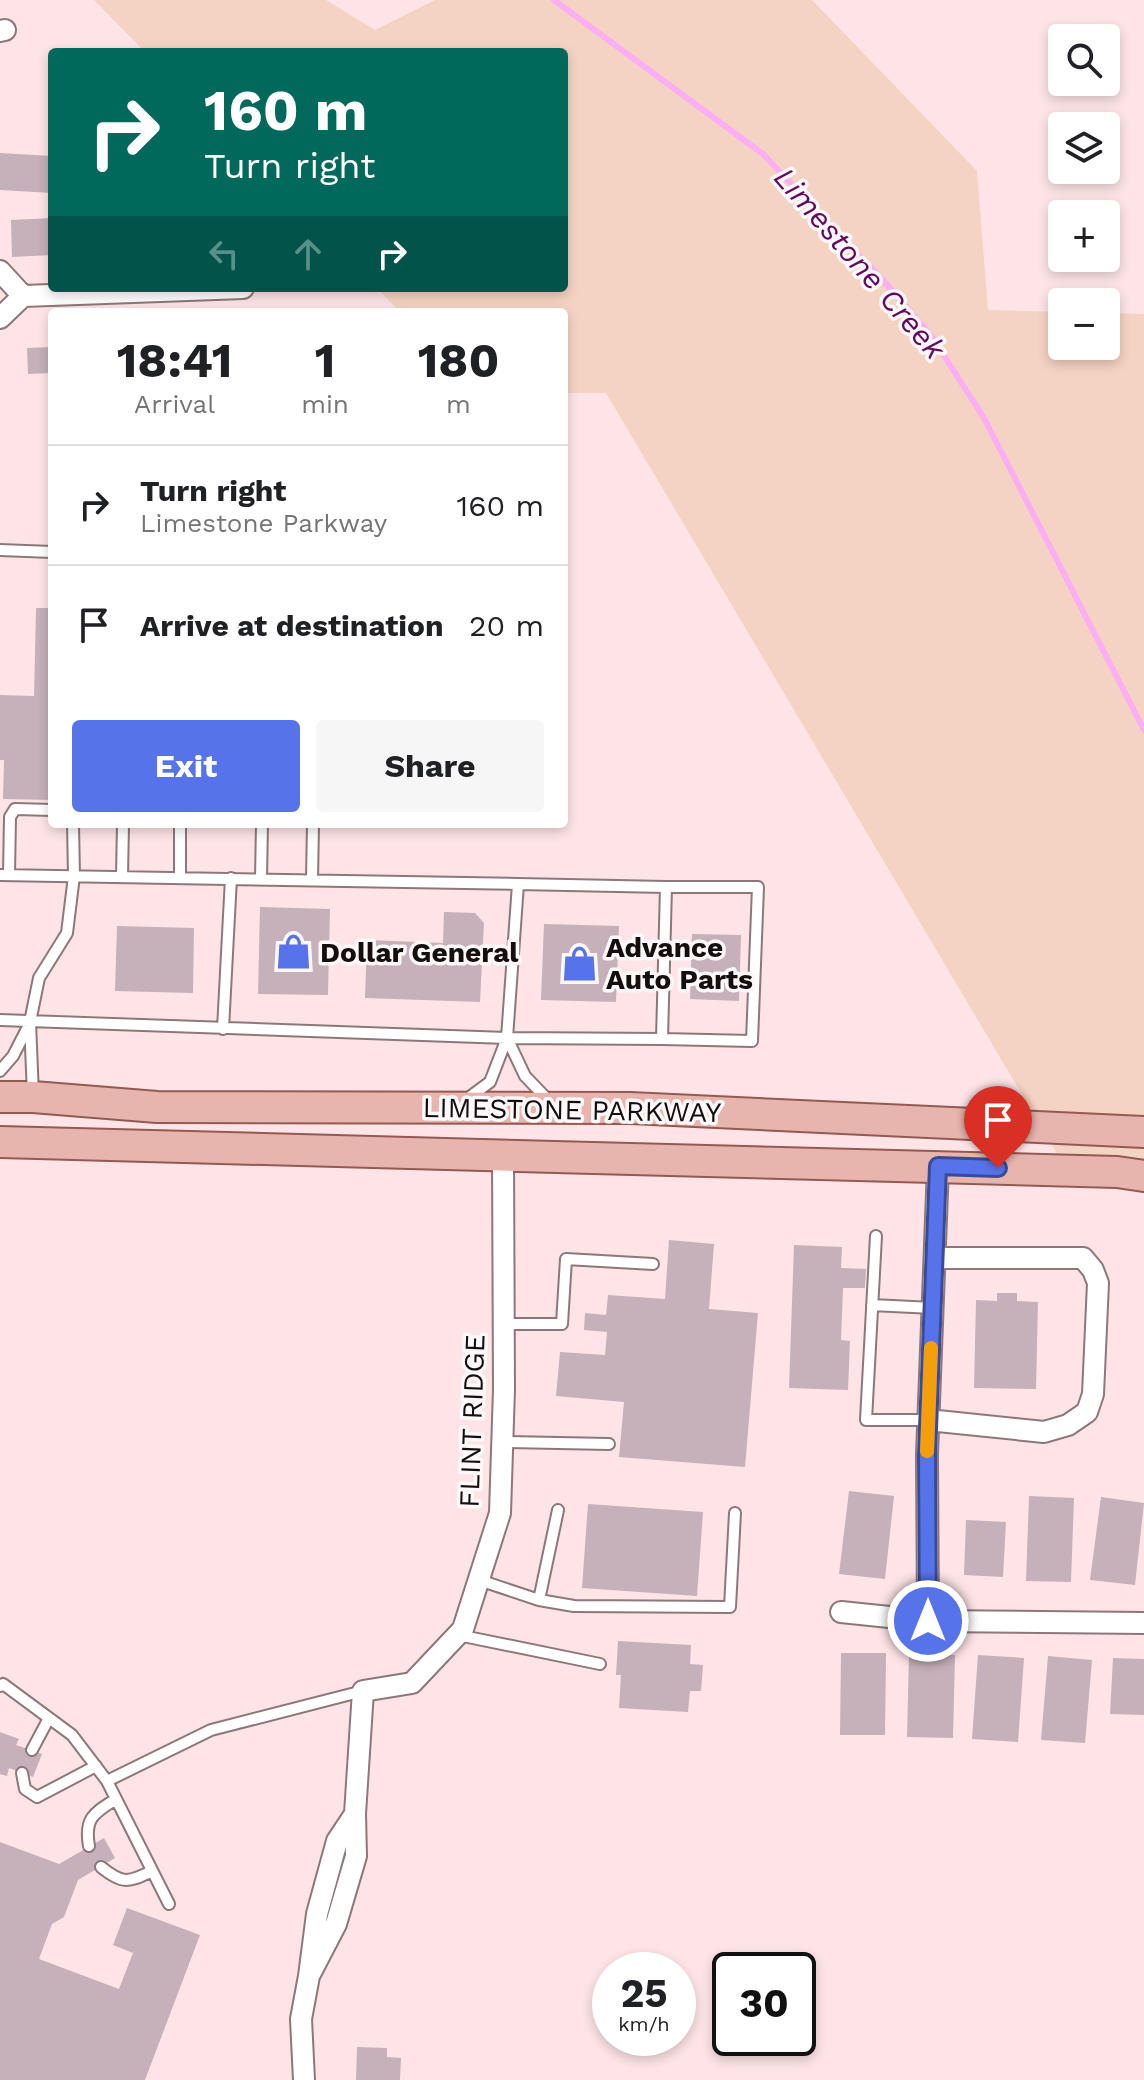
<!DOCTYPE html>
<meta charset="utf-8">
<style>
body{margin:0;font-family:"Work Sans",sans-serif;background:#f6f6f6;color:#202124;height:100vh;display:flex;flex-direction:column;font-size:30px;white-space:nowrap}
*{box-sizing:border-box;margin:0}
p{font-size:26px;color:#757577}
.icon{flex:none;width:44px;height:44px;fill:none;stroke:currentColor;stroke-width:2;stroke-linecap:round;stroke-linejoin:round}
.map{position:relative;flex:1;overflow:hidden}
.side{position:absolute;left:48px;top:308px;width:520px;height:520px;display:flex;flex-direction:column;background:#fff;border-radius:8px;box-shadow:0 4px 12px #0003}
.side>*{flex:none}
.guide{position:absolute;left:48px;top:48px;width:520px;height:244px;border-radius:8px;box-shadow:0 4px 12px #0003;background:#00695c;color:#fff;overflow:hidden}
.fabs{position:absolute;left:1048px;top:24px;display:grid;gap:16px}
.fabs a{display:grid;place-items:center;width:72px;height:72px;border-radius:8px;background:#fff;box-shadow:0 4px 12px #0003;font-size:40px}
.speed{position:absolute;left:592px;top:1952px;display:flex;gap:16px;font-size:40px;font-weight:700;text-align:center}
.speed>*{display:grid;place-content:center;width:104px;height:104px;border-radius:50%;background:#fff;box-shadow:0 4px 12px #0003;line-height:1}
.speed small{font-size:20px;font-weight:400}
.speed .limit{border:4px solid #111;border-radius:12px;background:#fff;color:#111}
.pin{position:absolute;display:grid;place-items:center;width:68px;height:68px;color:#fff;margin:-82px -34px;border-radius:50% 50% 50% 0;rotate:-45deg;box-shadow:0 0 8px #0007}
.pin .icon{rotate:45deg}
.me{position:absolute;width:88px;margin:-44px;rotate:0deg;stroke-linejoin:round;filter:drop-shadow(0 0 6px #0008)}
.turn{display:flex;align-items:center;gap:28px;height:168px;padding:0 24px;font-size:36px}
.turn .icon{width:104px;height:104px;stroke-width:2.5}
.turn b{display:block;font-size:56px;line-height:68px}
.lanes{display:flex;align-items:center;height:76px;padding:0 24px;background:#0003;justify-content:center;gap:40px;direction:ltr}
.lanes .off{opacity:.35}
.eta{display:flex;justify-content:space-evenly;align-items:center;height:136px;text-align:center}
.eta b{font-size:48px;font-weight:700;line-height:56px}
.button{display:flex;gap:16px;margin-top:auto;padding:16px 24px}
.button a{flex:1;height:92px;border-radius:8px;background:#5773e9;color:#fff;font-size:32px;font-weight:700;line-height:92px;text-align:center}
.button a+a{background:#f6f6f6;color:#202124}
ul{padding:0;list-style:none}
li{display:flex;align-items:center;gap:24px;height:120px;padding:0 24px;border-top:2px solid #e0e0e0}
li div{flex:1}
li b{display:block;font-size:30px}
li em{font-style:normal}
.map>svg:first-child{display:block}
</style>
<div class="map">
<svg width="1144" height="2080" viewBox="0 0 1144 2080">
<rect width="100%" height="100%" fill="#fee4e7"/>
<path fill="#f5d3c2" d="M94 0H326L375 30 435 0H812L977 171 988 310 1062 312V346H1106V313L1144 314V1169L1065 1167 606 393H564V312H400L377 288H564V52H145Z"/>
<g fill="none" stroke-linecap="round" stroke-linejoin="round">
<path stroke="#faaff4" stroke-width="6" d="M554 0 763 154 883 280 932 337 984 418 1144 730"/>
</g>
<path fill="#c6b0b9" d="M0 153 52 156V193L0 190Z
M52 218V255L12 257 11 220Z
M52 347V373L28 374 27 348Z
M36 608H52V800L3 799 4 760H0V695L34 696Z
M260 907 330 909 328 995 258 994Z
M444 912 475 913 484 923 480 1002 365 998 367 940 443 943Z
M544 924 619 926 616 1002 541 1000Z
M117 926 194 928 193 993 115 991Z
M692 934 741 935 739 1001 690 999Z
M669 1240 714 1244 709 1309 758 1313 745 1467 619 1457 624 1402 556 1396 560 1352 605 1355 607 1332 584 1330 585 1313 606 1315 608 1295 665 1299Z
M794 1245 842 1247 841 1268 866 1269 865 1288H843L841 1340 850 1341 848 1390 789 1388Z
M997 1293H1017V1301L1038 1302 1036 1389 974 1388 976 1300 997 1301Z
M849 1491 894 1496 885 1579 839 1574Z
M1029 1496 1074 1498 1071 1582 1026 1581Z
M1101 1497 1144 1503 1135 1585 1090 1580Z
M588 1504 703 1512 697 1596 582 1588Z
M966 1520 1006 1522 1003 1577 964 1575Z
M618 1641 691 1645 690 1664 703 1665 701 1691H690L688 1712 619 1708 621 1675H616Z
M841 1653H886L885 1735H840Z
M909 1654 955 1655 953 1738 907 1737Z
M978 1655 1024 1658 1018 1742 972 1739Z
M1048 1656 1092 1660 1085 1743 1041 1740Z
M1113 1658 1144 1659V1715L1110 1714Z
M0 1732 19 1739 16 1745 42 1754 33 1777 9 1768 7 1776 0 1774Z
M104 1838 115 1858 78 1880 64 1917 52 1924 39 1959 119 1989 133 1953 113 1945 127 1908 200 1935 145 2080H0V1842L59 1864Z
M357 2047 387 2048V2057L401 2058 400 2080H356Z"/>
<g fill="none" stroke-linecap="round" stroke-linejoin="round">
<defs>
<path id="lane" d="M0 550 52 552
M0 875 518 884 507 1038 490 1082 467 1099
M9 875 10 817 15 809 52 810
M122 876 123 824
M180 877V824
M261 878 262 824
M312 879 313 824
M0 1020 507 1038 662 1039 666 887 518 884
M223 1029 231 878
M507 1038 525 1076 549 1101
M662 1039 752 1041 758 887H666
M0 1071 13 1056 30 1023
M33 1095 30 1022 39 978 67 933 74 876 73 824
M876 1236 866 1420H928
M872 1305 933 1308
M503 1324H562L566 1259 653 1264
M502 1442 609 1444
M479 1580 539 1600 574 1606 730 1607 735 1513
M539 1600 558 1510
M458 1635 600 1664
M0 1686 3 1684 72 1735 107 1781 211 1730 363 1691
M32 1750 49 1718
M22 1773 25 1789 37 1797 96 1766
M107 1781 169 1904
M89 1846C84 1818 94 1813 116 1799
M101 1867C122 1884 128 1883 152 1871"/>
<path id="street" d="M0 31 5 30
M0 271 23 296
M0 318 23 296 243 288
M928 1420 1044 1432 1068 1425 1087 1412 1093 1394 1098 1283 1093 1270 1083 1258H935
M841 1612 928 1621 1144 1623
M928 1621 927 1455 938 1166
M309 1976 336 1924 356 1856 355 1814 363 1691 412 1683 463 1629 500 1513 504 1389 503 1154
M304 2080 301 2019 309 1976 317 1914 337 1841 355 1814"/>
<path id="primary" d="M0 1097H33L157 1107 630 1108 1144 1132
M0 1142 1117 1172 1144 1176"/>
</defs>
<use href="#lane" stroke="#8e777a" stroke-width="14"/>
<use href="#street" stroke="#8e777a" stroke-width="24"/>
<use href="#primary" stroke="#935a52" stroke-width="34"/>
<use href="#lane" stroke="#fff" stroke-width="10"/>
<use href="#street" stroke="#fff" stroke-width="20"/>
<use href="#primary" stroke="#e7b5ad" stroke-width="30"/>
</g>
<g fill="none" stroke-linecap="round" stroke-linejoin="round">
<defs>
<path id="route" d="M928 1621 927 1455 938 1166 998 1168"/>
</defs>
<use href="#route" stroke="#394b97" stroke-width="20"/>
<use href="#route" stroke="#5773e9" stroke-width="14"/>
<path stroke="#f59e0b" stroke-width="14" d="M927 1451 931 1348"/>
</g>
<defs>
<symbol id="shop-bare" viewBox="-9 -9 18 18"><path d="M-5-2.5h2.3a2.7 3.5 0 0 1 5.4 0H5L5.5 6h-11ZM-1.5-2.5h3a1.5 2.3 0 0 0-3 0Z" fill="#5773e9" stroke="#fcf7f8" stroke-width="2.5" paint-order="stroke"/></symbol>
</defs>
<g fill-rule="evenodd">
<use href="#shop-bare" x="268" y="926" width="51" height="51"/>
<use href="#shop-bare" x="554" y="938" width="51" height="51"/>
</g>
<g text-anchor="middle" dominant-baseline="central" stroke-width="7" stroke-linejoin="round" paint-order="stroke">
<g font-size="28" font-weight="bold" fill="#150d0e" stroke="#fcf7f8" text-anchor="start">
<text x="606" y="947">Advance<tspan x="606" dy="32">Auto Parts</tspan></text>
<text x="320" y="952">Dollar General</text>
</g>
<g font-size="28" fill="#150d0e" stroke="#fcf7f8">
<text transform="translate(572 1110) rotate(1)">LIMESTONE PARKWAY</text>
<text transform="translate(472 1421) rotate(-88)">FLINT RIDGE</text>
</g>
<g font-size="30" font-style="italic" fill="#620660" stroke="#fcf7f8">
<text transform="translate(860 263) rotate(49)">Limestone Creek</text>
</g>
</g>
</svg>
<div class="fabs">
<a><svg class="icon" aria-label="search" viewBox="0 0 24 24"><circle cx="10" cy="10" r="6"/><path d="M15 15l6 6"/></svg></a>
<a><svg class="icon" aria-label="layers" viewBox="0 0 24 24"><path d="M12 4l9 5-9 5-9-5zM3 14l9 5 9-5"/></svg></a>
<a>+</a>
<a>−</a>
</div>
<div class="speed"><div>25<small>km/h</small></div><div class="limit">30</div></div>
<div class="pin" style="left:998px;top:1168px;background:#d93025"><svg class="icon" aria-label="arrive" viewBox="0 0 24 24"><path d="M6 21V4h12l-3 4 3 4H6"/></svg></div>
<svg class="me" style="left:928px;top:1621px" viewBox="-20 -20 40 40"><circle r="17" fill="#5773e9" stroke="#fff" stroke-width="3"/><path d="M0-11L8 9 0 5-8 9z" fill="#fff"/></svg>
<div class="guide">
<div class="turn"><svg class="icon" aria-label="right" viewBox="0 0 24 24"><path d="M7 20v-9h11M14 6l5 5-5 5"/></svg><div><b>160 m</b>Turn right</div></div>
<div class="lanes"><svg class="icon off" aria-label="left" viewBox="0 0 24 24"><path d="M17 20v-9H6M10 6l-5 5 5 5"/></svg><svg class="icon off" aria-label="ahead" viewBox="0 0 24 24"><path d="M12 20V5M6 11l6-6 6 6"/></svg><svg class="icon" aria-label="right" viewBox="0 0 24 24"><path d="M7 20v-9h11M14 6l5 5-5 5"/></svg></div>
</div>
<section class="side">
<div class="eta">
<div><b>18:41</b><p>Arrival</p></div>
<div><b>1</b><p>min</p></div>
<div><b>180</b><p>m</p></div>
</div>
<ul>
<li><svg class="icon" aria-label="right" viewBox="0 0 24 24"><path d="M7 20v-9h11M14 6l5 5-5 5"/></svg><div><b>Turn right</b><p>Limestone Parkway</p></div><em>160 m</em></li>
<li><svg class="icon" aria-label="arrive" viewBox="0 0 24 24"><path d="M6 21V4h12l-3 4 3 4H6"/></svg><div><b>Arrive at destination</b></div><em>20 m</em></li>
</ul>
<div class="button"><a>Exit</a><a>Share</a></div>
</section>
</div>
